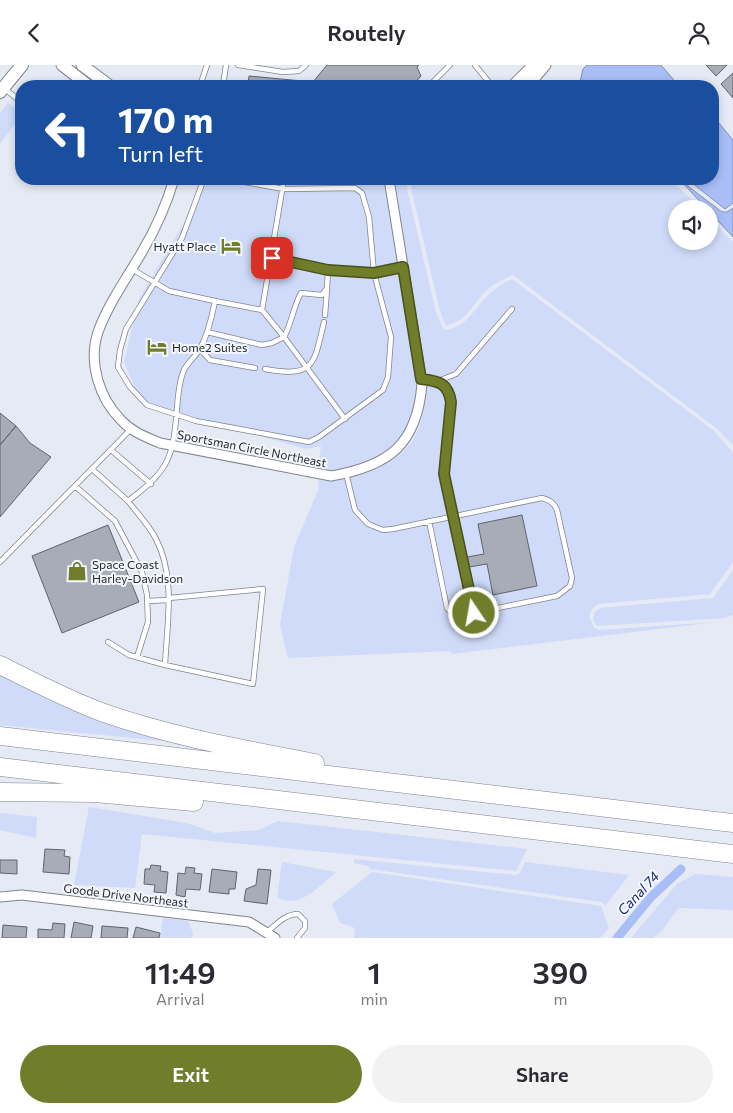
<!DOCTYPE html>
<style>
body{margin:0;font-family:Commissioner,sans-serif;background:#f2f2f3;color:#2b2b33;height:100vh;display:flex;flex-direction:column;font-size:19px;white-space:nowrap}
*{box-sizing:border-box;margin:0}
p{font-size:16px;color:#7c7c81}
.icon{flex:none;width:28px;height:28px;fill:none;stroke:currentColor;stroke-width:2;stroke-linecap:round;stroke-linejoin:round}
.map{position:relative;height:873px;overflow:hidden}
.details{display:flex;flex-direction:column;background:#fff;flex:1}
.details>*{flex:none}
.guide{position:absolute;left:15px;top:15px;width:704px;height:105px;border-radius:20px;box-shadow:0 2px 8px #0003;background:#1a4fa0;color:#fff;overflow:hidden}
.controls{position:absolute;left:668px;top:135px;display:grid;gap:10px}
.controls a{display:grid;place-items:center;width:50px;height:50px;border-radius:50%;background:#fff;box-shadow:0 2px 8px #0003;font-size:25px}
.pin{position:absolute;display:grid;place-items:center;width:42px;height:42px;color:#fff;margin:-21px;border-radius:10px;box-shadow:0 2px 8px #0006}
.me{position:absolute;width:55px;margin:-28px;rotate:348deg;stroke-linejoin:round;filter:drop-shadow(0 0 4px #0008)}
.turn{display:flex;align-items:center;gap:18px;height:105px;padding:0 20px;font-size:22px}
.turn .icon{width:65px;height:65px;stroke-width:2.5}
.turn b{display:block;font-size:35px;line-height:42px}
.eta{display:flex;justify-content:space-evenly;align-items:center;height:85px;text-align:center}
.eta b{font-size:30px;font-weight:600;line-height:35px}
.cta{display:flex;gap:10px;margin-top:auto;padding:10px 20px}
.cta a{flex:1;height:58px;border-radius:30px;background:#707d2b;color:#fff;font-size:20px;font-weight:600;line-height:58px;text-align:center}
.cta a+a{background:#f2f2f3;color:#2b2b33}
header{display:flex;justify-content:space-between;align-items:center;height:65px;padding:0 20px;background:#fff;font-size:22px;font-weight:600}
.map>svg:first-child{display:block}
</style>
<header><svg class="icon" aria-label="back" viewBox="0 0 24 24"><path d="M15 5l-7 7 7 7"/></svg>Routely<svg class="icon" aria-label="person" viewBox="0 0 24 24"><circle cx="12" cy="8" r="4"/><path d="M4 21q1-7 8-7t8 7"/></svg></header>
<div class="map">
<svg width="733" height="873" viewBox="0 0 733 873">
<rect width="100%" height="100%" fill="#e5eaf5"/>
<path fill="#cfdbf9" d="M8 38 21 48V51L0 79V48Z
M210 114H385L417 319C416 336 413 352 405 368 402 373 397 376 394 379 373 397 346 409 318 404L321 381 306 384 141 337 124 297 139 234Z
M394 114H408L407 124 436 247 443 263 447 265C473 258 473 242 492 227 498 221 505 218 512 214L714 366 733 388V497L710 529 598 539 592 544 589 552 594 562 598 565 717 557 452 589 451 586 288 593 280 560 294 482 319 423 318 413C347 418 395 402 412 376 423 360 425 338 427 319Z
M412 114H670L701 144H676V176H709V152L733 177V380L716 363 513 210C504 214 495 218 488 224 471 239 471 254 446 261L440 246 411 123Z
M733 505V550L725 553 597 561 593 554 595 547 600 543 713 533Z
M0 603 193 679 0 660Z
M89 742 187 758 215 768 259 765 278 756 527 784 516 806 142 769 135 823 74 820Z
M0 748 37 752 36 773 0 765Z
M354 794 516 810 520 808 525 797 629 810 605 841 602 837 370 804 368 801 354 798Z
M282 797 336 807C319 821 300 845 277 832Z
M372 807 601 841 609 863 600 873H354L355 863 340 858 332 839Z
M695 809 733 812V845L679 843C671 851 663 869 652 873 647 873 637 873 631 873L677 819Z
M163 853 188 856 193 868 192 873H160Z"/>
<path fill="#a9bef6" stroke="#8191b9" d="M587 0H661L679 21H579L583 4Z
M713 55 718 57 733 75V138L725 144 687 114H712Z
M679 114H682L689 122 722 147H727L733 143V172Z"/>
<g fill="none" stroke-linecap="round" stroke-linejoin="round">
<path stroke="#a9bef6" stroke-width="9" d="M617 873 651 832 681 804"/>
</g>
<path fill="#a7acb7" stroke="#5f636d" d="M327 0H419L417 2 421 11 412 21H248L249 11 313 17Z
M706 0H727L716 11Z
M733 8V33L721 19Z
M0 348 16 361 0 380Z
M16 361 30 378 51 392 0 452V380Z
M522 450 537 521 493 530 487 499 469 502 467 492 484 489 478 459Z
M108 460 139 537 62 568 32 491Z
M45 784 65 785 64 791 70 792 69 809 43 807Z
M0 795H17V809L0 808Z
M151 800 161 801 160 806 168 807 166 828 154 827 155 820 144 819 145 804H150Z
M186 802 195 803 194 808 202 809 200 825 186 824 185 832 176 830 178 808 185 809Z
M212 804 237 807 235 824H229V829L209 827Z
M258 804 271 805 267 839 244 836 246 824 256 820Z
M74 857 93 861 91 873H71Z
M53 858 65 859 64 873H38V864L52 865Z
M3 860 27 862 26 873H2Z
M102 861 128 863 127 873H101Z
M136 862 160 868 159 873H133Z"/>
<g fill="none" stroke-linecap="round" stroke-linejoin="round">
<defs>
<path id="service" d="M238 0 283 7 299 6 306 0
M475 0 492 21
M200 21 207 0
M223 21 226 0
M429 21 450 0
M4 23 21 37
M207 114 202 119 182 173 126 264 120 285 118 302 130 322 147 340 196 356 309 377 319 372 383 325 388 312 391 272 374 208 369 152 362 128 355 123 284 124 228 114
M271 193 328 205
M132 204 169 226 215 236
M262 245 284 114
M325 250 327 224
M207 267 262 280 272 278 284 272 345 354
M200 284 210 295 255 303
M265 304C314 313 314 300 324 257
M421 314C439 316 448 318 451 337L444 409 474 548
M438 316 456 309 512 244
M111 385 151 419
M92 404 128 436
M346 408 355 445 368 459 383 465 393 464 542 433C550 435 554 438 557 445L572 513 570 521 557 531 458 551 453 550 447 543 429 456
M75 421 115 456 142 507 147 530 148 557 137 592
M0 497 131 364
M147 536 169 535
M108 577 129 590 165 600C167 559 176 512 156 474 149 460 137 448 128 436 169 405 173 394 177 343 178 331 179 316 184 305 188 297 196 291 200 284 208 269 212 252 215 236L262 245 284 272C292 258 293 242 301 228L322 230 327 223 328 205 374 208 402 202
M165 600 253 619 263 524 169 533
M267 867C276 860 285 849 298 849L305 856V863L297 873"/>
<path id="minor" d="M174 114C167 138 155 165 142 187 127 213 108 239 98 267 88 297 99 333 121 355 132 367 146 372 160 378L331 411C390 401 417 379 422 319L389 114
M0 832 22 830 249 857 275 873"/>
<path id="tertiary" d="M62 0 89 21
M82 0 110 21
M513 21 534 0
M527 21 545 0"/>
<path id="secondary" d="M0 27 22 0"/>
<path id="motorway" d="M0 600C34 617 68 635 104 648 173 672 244 684 315 698
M0 671 733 758
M0 702 733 789
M0 727 95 728 194 737"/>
</defs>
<use href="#service" stroke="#80848e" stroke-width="6"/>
<use href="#minor" stroke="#80848e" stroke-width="11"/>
<use href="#tertiary" stroke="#80848e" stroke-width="13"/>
<use href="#secondary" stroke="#80848e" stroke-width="14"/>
<use href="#motorway" stroke="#80848e" stroke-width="19"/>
<use href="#service" stroke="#fff" stroke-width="4.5"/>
<use href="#minor" stroke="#fff" stroke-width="9"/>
<use href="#tertiary" stroke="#fff" stroke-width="11"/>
<use href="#secondary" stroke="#fff" stroke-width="12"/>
<use href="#motorway" stroke="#fff" stroke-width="18"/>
</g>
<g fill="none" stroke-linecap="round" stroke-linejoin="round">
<defs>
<path id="route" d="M272 193 328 205 374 208 403 202 421 314C439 316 448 318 451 337L444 409 474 548"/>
</defs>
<use href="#route" stroke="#49511c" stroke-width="12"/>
<use href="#route" stroke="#707d2b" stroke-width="9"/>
</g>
<defs>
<symbol id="hotel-bare" viewBox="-9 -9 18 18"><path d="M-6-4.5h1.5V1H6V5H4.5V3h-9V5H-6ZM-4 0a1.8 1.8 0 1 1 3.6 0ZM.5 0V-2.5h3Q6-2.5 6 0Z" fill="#707d2b" stroke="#f4f7fe" stroke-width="2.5" paint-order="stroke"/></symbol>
<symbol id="shop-bare" viewBox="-9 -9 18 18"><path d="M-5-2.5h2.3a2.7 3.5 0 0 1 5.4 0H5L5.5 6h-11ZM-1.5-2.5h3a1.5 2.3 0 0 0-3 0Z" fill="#707d2b" stroke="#f4f7fe" stroke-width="2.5" paint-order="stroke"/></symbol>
</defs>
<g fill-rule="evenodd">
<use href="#hotel-bare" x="217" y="167" width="28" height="28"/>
<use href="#hotel-bare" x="143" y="268" width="28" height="28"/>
<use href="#shop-bare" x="63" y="492" width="28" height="28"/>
</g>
<g text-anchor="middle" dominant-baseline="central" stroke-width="4" stroke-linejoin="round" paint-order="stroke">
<g font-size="12" fill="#25272b" stroke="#f4f7fe" text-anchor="start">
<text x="216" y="181" text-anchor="end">Hyatt Place</text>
<text x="172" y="282">Home2 Suites</text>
<text x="92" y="499">Space Coast<tspan x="92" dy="14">Harley-Davidson</tspan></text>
</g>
<g font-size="12" fill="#25272b" stroke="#f4f7fe">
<text transform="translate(252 383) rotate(11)">Sportsman Circle Northeast</text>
<text transform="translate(126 830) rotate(7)">Goode Drive Northeast</text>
</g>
<g font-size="14" font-style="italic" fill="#192b78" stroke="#f4f7fe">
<text transform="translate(638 828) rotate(-47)">Canal 74</text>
</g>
</g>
</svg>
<div class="controls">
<a><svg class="icon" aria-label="sound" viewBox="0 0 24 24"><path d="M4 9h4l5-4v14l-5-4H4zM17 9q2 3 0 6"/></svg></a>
</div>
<div class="pin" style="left:272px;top:193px;background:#d93025"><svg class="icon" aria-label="arrive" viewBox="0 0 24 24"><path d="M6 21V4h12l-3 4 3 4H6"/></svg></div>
<svg class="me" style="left:474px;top:548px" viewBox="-20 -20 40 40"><circle r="17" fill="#707d2b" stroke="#fff" stroke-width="3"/><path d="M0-11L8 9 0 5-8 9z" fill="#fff"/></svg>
<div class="guide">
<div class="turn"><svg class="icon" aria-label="left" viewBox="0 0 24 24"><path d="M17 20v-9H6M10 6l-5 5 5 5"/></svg><div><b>170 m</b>Turn left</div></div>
</div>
</div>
<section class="details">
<div class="eta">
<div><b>11:49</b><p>Arrival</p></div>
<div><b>1</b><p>min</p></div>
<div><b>390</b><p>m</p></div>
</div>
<div class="cta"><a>Exit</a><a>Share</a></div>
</section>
